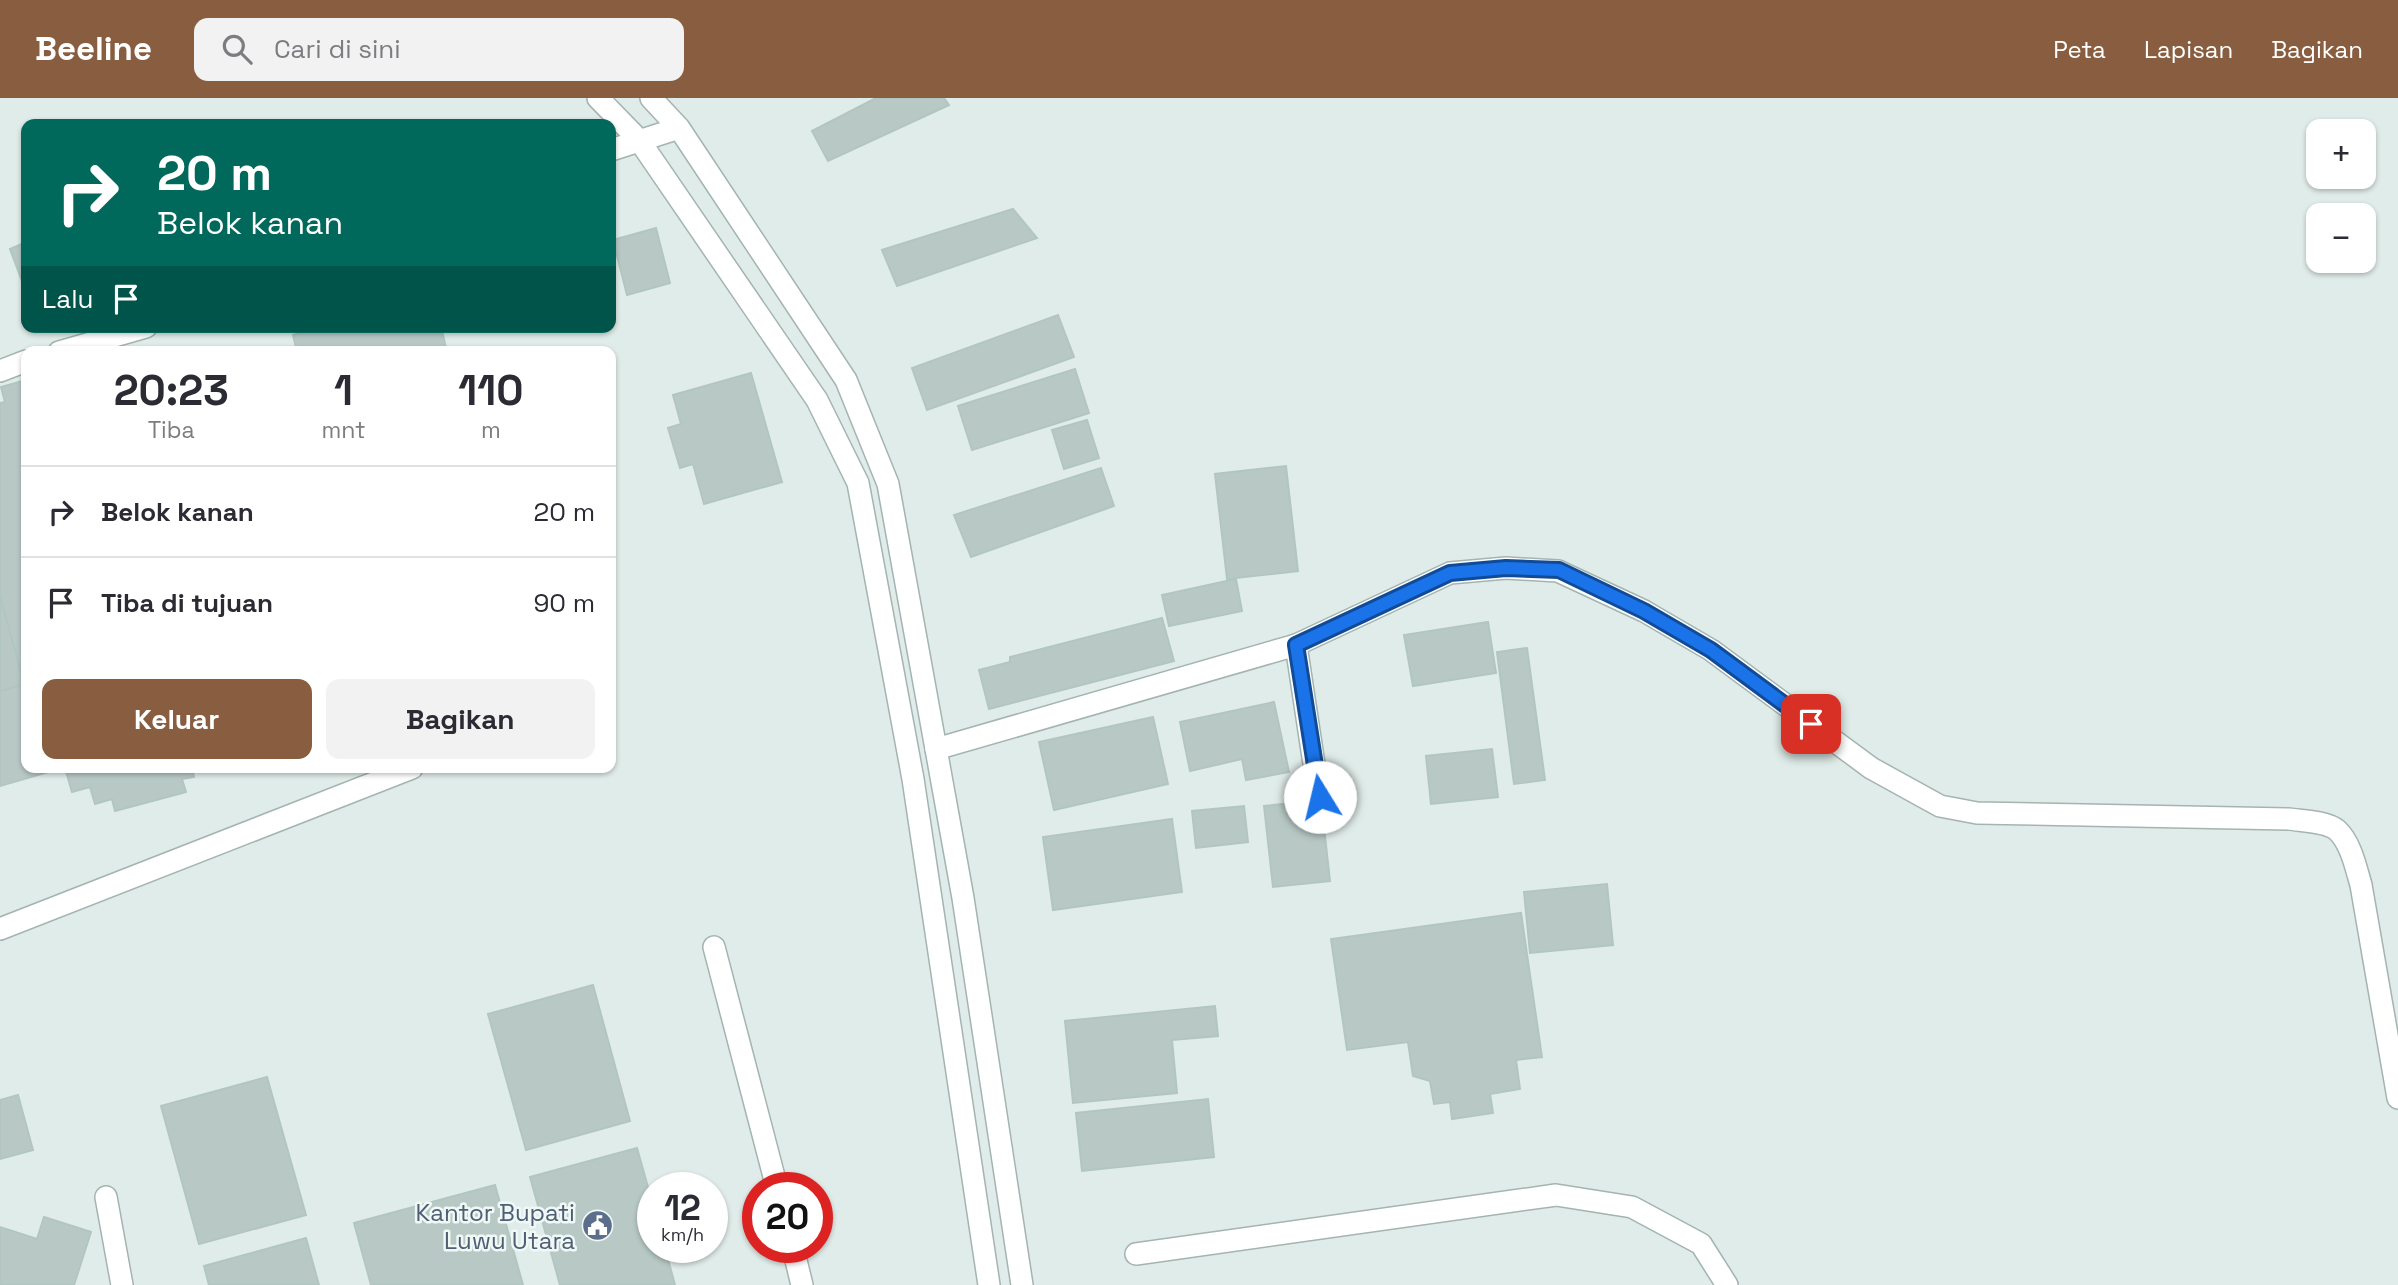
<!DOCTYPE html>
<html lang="id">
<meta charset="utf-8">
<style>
body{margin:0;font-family:"Space Grotesk",sans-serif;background:#f2f2f3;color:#2b2b33;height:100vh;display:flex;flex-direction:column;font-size:26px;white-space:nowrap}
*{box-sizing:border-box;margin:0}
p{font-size:23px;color:#7c7c81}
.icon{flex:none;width:38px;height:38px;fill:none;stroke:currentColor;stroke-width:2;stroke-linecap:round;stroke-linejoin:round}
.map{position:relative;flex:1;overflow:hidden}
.panel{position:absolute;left:21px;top:248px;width:595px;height:427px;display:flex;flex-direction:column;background:#fff;border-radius:14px;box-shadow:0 2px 5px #0004}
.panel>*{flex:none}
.banner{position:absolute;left:21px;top:21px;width:595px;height:214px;border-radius:14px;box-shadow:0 2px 5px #0004;background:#00695c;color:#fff;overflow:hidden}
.buttons{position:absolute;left:2306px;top:21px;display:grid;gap:14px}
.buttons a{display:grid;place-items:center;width:70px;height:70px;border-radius:14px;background:#fff;box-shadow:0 2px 5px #0004;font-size:35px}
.speed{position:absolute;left:637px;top:1074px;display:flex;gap:14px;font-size:35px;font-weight:700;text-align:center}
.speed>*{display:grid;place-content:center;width:91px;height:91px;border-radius:50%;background:#fff;box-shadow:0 2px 5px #0004;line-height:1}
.speed small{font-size:18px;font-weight:400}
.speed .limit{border:10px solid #d22;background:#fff;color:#111}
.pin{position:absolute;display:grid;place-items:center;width:60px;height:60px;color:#fff;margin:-30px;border-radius:14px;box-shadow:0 4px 10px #0006}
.me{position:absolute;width:77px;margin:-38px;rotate:351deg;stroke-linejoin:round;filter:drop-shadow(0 0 5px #0008)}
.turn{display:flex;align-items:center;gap:24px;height:147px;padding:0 21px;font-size:32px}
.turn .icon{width:91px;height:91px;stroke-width:2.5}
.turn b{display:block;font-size:49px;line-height:60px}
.then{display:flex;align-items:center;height:66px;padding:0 21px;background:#0003;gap:14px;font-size:26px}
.eta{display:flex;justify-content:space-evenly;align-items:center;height:119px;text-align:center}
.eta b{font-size:42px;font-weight:600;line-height:49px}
.button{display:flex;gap:14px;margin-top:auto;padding:14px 21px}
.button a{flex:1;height:80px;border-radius:14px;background:#885d40;color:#fff;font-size:28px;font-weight:600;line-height:80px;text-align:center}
.button a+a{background:#f2f2f3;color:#2b2b33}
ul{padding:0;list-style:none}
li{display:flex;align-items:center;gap:21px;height:91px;padding:0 21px;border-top:2px solid #e1e1e2}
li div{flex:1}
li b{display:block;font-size:26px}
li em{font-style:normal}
header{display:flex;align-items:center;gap:42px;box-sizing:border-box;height:98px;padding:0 35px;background:#885d40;color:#fff}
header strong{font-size:33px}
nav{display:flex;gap:38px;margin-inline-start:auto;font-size:24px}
.search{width:490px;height:63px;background:#f2f2f3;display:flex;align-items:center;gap:18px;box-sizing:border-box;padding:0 24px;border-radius:14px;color:#7c7c81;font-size:26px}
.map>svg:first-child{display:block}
</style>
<header>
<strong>Beeline</strong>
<div class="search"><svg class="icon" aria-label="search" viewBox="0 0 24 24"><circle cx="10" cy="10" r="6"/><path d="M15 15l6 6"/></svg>Cari di sini</div>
<nav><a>Peta</a><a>Lapisan</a><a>Bagikan</a></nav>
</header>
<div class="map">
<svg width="2398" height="1187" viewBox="0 0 2398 1187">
<rect width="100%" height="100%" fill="#e0ece9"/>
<path fill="#b8c9c5" stroke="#b2c6c1" stroke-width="2" d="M876 0H944L949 7 828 63 812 33Z
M1013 111 1037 140 897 188 882 152Z
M656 130 670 185 627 197 613 142Z
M26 144V194L10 151Z
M1058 217 1074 259 927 312 912 270Z
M322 229H441L447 254H297L293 237Z
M322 229H441L447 254H297L293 237Z
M1075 271 1089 315 972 352 958 308Z
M751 275 782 384 704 406 693 366 680 370 668 330 681 326 673 297Z
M26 282V670H62L0 688V593L24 586 0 497V305L5 304 1 289Z
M26 282V670H62L0 688V305L5 304 1 289Z
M1087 322 1099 360 1064 371 1052 332Z
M1286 368 1298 473 1227 481 1215 376Z
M1101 370 1114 408 971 459 954 417Z
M1236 481 1242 513 1169 528 1162 497Z
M1162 520 1174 563 989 611 979 572 1010 564V559Z
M1488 524 1496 575 1413 588 1404 537Z
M1527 550 1545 682 1514 686 1497 554Z
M1274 604 1289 674 1246 682 1242 661 1190 673 1180 624Z
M1274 604 1289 674 1246 682 1242 661 1190 673 1180 624Z
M1153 619 1168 686 1054 712 1039 644Z
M1492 651 1498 699 1431 706 1426 658Z
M65 670H192L194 679 182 681 186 694 115 713 112 701 95 706 90 689 72 694Z
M65 670H192L194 679 182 681 186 694 115 713 112 701 95 706 90 689 72 694Z
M1321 702 1330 783 1273 789 1264 708Z
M1244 708 1248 744 1196 750 1192 713Z
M1172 721 1182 794 1053 812 1043 739Z
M1607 786 1613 847 1530 855 1524 794Z
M1521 815 1542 959 1516 962 1520 991 1490 996 1493 1015 1452 1021 1450 1004 1434 1006 1430 983 1413 978 1408 944 1347 952 1331 841Z
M593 887 630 1023 526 1052 488 916Z
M1215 908 1218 938 1172 942 1177 995 1073 1005 1065 923Z
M267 979 306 1117 199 1146 161 1008Z
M18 997 33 1052 0 1061V1002Z
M1208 1001 1214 1059 1082 1073 1076 1015Z
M637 1050 653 1107V1150H665L675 1187H560L530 1079Z
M637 1050 653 1107V1150H665L675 1187H560L530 1079Z
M495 1087 523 1187H371L354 1125Z
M495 1087 523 1187H371L354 1125Z
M44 1119 91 1134 74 1187H0V1129L37 1141Z
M306 1140 319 1187H209L204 1168Z
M306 1140 319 1187H209L204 1168Z"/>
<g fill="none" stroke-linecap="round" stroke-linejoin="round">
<defs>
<path id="service" d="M598 0 639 42 817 302 858 385 913 681 989 1187
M651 0 679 30 846 282 888 386 963 800 1022 1187
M611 52 679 30
M59 254 146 229
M0 273 26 263
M1296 547 1319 699
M0 831 412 670
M714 849 777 1090
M106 1099 122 1187
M793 1150 802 1187
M1136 1156 1556 1097 1632 1109 1701 1146 1727 1187"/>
<path id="minor" d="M936 651 1296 547 1450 475 1506 470 1558 473 1644 513 1711 552 1871 670 1940 708 1977 715 2289 721C2302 723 2326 723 2337 732 2351 745 2356 770 2361 787L2398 1000"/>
</defs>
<use href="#service" stroke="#a3b4b1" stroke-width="24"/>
<use href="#minor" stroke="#a3b4b1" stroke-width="24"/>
<use href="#service" stroke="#fff" stroke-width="21"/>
<use href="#minor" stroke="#fff" stroke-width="21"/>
</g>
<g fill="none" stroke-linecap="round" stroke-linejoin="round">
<defs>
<path id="route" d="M1320 699 1296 547 1450 475 1506 470 1559 472 1644 513 1711 552 1811 626"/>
</defs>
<use href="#route" stroke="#114b97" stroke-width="18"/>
<use href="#route" stroke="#1a73e8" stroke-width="12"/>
</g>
<defs>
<symbol id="civic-disc" viewBox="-11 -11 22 22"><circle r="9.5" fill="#5c6f8a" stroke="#f0f8f6"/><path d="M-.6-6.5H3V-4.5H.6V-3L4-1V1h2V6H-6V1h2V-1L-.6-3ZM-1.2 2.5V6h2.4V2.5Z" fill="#fff"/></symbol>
</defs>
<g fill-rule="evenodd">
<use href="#civic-disc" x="580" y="1110" width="35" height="35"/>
</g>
<g text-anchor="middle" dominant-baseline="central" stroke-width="5" stroke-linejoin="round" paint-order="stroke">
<g font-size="24" fill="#4e5e75" stroke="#f0f8f6" text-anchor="end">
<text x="575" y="1114">Kantor Bupati<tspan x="575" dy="28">Luwu Utara</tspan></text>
</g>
</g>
</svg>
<div class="buttons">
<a>+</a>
<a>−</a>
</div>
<div class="speed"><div>12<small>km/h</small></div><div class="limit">20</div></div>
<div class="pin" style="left:1811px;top:626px;background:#d93025"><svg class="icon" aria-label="arrive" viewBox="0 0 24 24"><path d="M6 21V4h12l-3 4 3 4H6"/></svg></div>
<svg class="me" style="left:1320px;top:699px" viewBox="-20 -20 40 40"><circle r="19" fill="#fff"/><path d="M0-13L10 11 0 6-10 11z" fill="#1a73e8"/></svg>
<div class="banner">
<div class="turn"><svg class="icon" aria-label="right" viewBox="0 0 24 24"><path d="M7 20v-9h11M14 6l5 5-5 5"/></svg><div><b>20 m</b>Belok kanan</div></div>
<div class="then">Lalu<svg class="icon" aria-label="arrive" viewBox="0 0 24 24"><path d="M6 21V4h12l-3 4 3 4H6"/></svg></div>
</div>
<section class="panel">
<div class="eta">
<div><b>20:23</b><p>Tiba</p></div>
<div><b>1</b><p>mnt</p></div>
<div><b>110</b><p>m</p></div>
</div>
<ul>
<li><svg class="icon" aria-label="right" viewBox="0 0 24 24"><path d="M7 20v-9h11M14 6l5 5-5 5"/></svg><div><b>Belok kanan</b></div><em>20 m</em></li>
<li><svg class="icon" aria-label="arrive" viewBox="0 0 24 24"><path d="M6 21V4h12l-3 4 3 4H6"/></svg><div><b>Tiba di tujuan</b></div><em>90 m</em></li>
</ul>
<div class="button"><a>Keluar</a><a>Bagikan</a></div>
</section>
</div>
